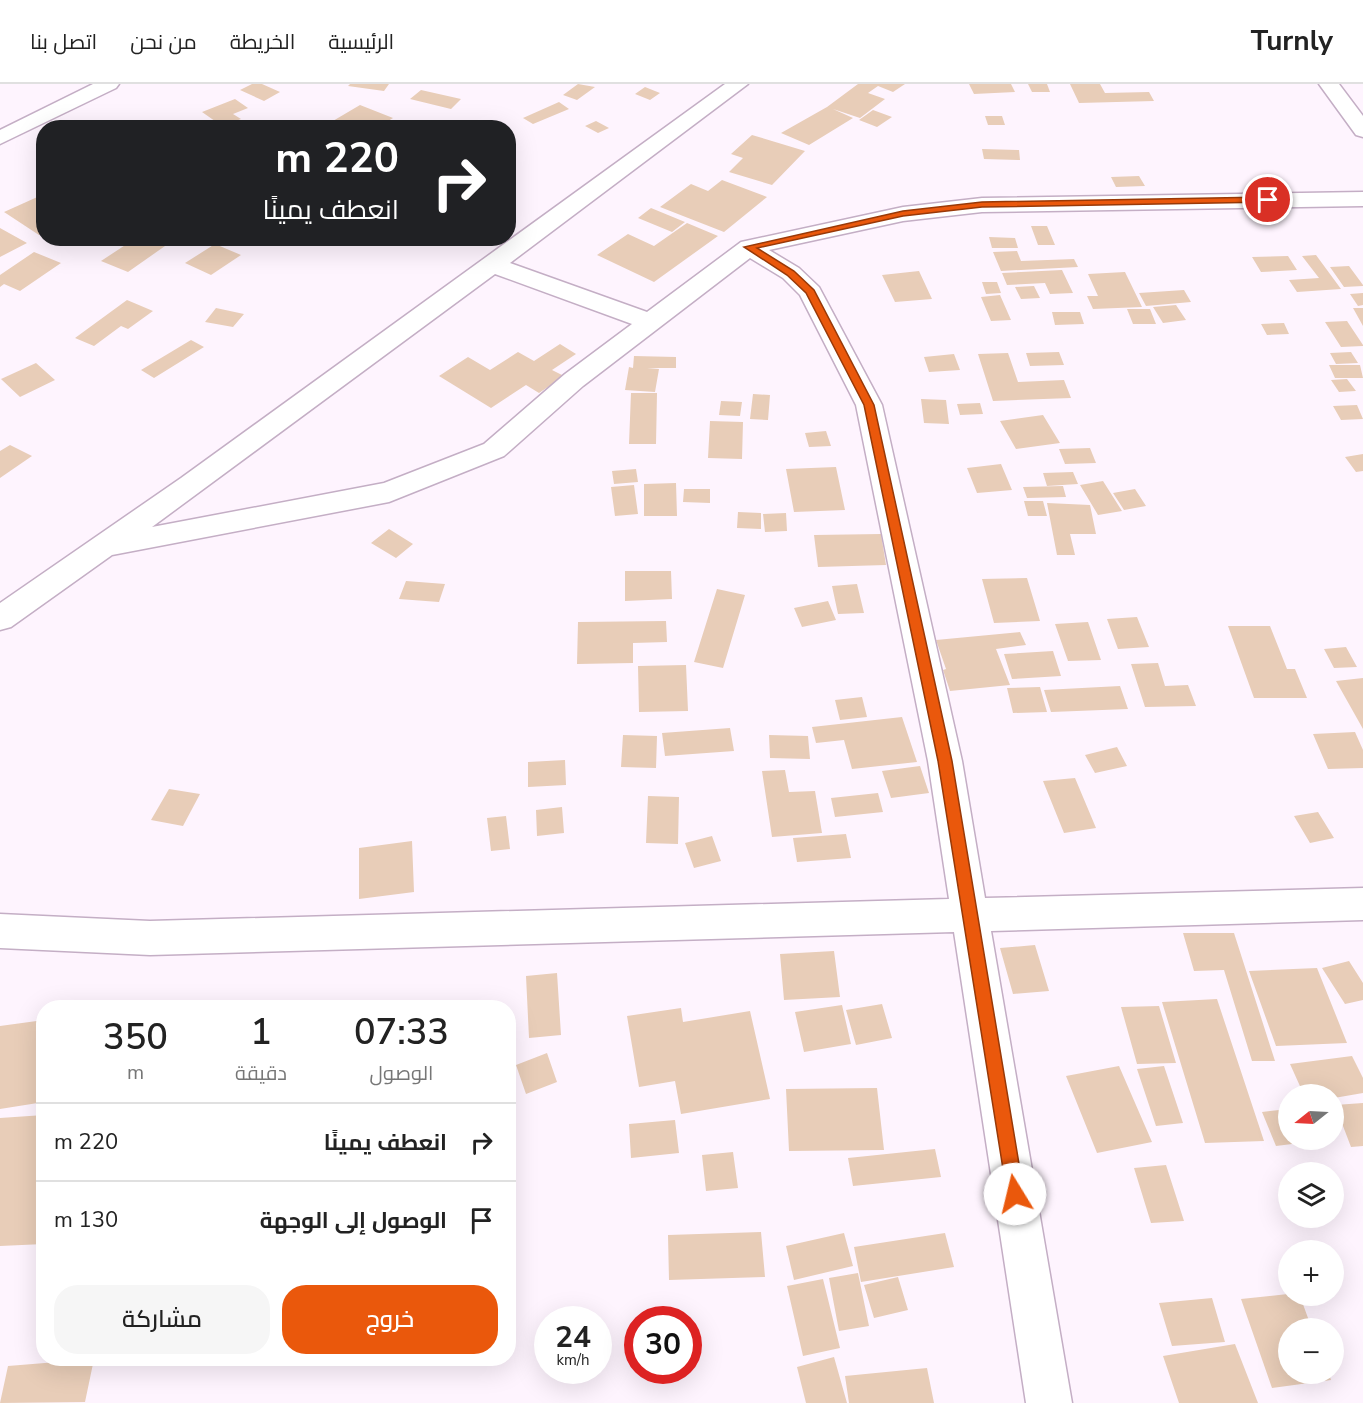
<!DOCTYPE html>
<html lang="ar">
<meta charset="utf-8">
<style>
body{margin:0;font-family:"Nunito Sans",Cairo,sans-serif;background:#f6f6f6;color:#222;direction:rtl;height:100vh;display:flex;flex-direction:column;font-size:22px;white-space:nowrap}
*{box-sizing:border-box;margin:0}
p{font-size:20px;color:#767676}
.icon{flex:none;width:33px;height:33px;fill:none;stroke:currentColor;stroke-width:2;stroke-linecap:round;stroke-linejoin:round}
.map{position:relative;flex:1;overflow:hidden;direction:ltr}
.panel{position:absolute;left:36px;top:916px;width:480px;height:366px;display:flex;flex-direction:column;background:#fff;border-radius:24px;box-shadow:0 6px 24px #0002;direction:rtl}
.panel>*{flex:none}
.top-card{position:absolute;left:36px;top:36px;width:480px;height:126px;border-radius:24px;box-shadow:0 6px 24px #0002;direction:rtl;background:#202124;color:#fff;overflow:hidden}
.needle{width:39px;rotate:252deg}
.buttons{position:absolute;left:1278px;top:1000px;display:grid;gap:12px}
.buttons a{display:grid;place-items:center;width:66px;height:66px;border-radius:50%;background:#fff;box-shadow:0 6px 24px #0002;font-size:30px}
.speed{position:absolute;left:534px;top:1222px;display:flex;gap:12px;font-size:30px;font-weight:700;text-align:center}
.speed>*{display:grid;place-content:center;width:78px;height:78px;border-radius:50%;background:#fff;box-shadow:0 6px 24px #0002;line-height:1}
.speed small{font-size:15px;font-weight:400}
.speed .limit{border:9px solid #d22;background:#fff;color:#111}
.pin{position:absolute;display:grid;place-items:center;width:51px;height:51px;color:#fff;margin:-26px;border:3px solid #fff;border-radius:50%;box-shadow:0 2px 6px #0007}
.me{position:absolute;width:66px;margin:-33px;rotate:351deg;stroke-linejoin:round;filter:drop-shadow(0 0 4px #0008)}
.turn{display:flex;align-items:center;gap:21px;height:126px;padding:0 18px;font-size:27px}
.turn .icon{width:78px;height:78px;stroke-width:2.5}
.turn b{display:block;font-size:42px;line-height:51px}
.eta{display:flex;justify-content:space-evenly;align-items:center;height:102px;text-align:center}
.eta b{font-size:36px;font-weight:600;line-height:42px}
.cta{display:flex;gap:12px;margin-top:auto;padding:12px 18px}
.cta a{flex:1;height:69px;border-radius:24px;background:#ea580c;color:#fff;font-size:24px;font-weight:600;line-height:69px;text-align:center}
.cta a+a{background:#f6f6f6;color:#222}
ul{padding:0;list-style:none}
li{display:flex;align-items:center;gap:18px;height:78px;padding:0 18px;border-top:2px solid #e0e0e0}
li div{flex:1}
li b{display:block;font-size:22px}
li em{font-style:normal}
header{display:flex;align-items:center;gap:36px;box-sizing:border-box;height:84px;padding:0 30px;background:#fff;border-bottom:2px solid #e0e0e0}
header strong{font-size:28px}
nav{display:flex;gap:33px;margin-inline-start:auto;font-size:21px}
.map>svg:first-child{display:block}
</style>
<header>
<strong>Turnly</strong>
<nav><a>الرئيسية</a><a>الخريطة</a><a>من نحن</a><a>اتصل بنا</a></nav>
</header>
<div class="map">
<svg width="1363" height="1319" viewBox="0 0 1363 1319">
<rect width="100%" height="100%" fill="#fef4fe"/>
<path fill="#e8cdb8" d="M252 0H262L280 8 264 17 240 6Z
M350 0H389L384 7 348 2Z
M578 0 595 3 577 16 563 11Z
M858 0H905L893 8 878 2 868 9 885 15 860 34 833 25 853 34 809 61 781 49 827 23Z
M969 0H1011L1015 8 974 10Z
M1028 0H1047L1050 8H1032Z
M1070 0H1100L1105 9 1149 8 1154 17 1079 19Z
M645 3 660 9 650 16 635 10Z
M421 6 461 15 451 25 410 15Z
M235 15 248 24 233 30 241 35 222 42 202 28Z
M559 18 569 25 533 40 523 34Z
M360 21 393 34 377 44H321Z
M873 26 892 33 877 43 859 36Z
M985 32H1002L1005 41H988Z
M596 37 609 44 598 49 585 42Z
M752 51 805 67 772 101 729 88 743 74 731 70Z
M982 65 1019 66 1020 76 984 75Z
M1139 92 1145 102 1116 103 1111 93Z
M722 96 767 113 724 148 660 123 691 100 708 107Z
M44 110V149L39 151 4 128Z
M651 124 685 138 672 148 638 134Z
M687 139 718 152 654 198 597 171 628 150 654 162Z
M1031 142H1047L1055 161H1038Z
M0 144 27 159 0 173Z
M989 153 1015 154 1018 164H992Z
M62 154H83L70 162 59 157Z
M136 154 175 155 128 188 101 177Z
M215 160 241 171 211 191 185 179Z
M1017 167 1021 177 1074 175 1078 183 1001 187 993 168Z
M34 168 61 179 20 207 4 200 0 203V191Z
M1316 171 1341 205 1297 208 1289 196 1319 194 1302 172Z
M1288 172 1297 186 1261 188 1252 173Z
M1349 182 1363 201V202L1344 203 1330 183Z
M1062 186 1073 209 1050 210 1045 199 1007 201 1002 189Z
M919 187 932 215 895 218 882 191Z
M1125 188 1142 223 1093 225 1087 212H1098L1088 190Z
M982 198H997L1001 209 986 210Z
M1034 202 1040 214 1021 215 1015 203Z
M1184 206 1191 218 1146 222 1139 209Z
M1363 209V221L1358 222 1350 210Z
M1000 211 1011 236 991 237 981 213Z
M127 216 153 227 128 245 121 242 94 262 75 254Z
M1176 221 1186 236 1163 239 1153 223Z
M216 224 244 230 233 243 205 238Z
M1353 224H1363V242Z
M1127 225H1150L1156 240H1133Z
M1052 228H1080L1084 240 1055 241Z
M1347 237 1363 261V262L1341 263 1325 238Z
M1284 239 1289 250 1267 251 1261 240Z
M191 256 204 263 154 294 141 286Z
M560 260 576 270 552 286 564 292 539 309 526 301 491 324 439 292 468 273 490 286 518 268 534 277Z
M1059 268 1064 281 1030 282 1026 269Z
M1351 268 1358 279 1336 280 1330 269Z
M1008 269 1018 298 1064 296 1071 314 993 317 978 270Z
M954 270 960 286 929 288 924 273Z
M634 272 676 273V284H647L659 285 655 308 625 306 629 283 633 284Z
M36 279 55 296 20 313 1 295Z
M1329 281H1360L1363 294H1335Z
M1347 295 1356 307 1339 308 1331 296Z
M631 309H657L656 360H629Z
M753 310 770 311 768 336 750 335Z
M921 315 946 316 949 340 924 339Z
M721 317 742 318 740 332 719 331Z
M980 319 983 330 960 331 957 320Z
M1357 321 1363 335 1341 336 1333 322Z
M1043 331 1060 359 1016 365 1000 337Z
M710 337 743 338 742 375 708 374Z
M826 347 831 362 809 363 805 349Z
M10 361 32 372 0 394V367Z
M1090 364 1096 379 1065 380 1059 365Z
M1363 370V387L1356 388 1345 373Z
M1001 380 1012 406 977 409 967 384Z
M836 383 845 426 794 428 786 385Z
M636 385 638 398 614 400 612 387Z
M1073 388 1078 400 1047 402 1043 389Z
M1103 397 1122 427 1098 431 1080 401Z
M676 399 677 432H644V400Z
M634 401 638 430 615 432 611 403Z
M1063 402 1066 413 1027 414 1023 403Z
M684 405H710V419L683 418Z
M1135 405 1146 422 1124 426 1113 409Z
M1024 417H1043L1047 432H1028Z
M1047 419 1090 421 1096 450H1070L1075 471H1057Z
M738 428 761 429V445L737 444Z
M786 429 787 447 765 448 763 430Z
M389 445 413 460 396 474 371 459Z
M881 450 886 481 818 483 814 451Z
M625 487H671L672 515 625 517Z
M1027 494 1040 537 994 539 982 495Z
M406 497 445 500 439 518 399 515Z
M857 500 864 529 838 530 832 502Z
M717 505 745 511 723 584 694 578Z
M828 517 836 536 802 543 794 524Z
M1137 533 1149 563 1118 565 1107 535Z
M666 537 667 558 633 559V579L577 580 578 538Z
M1088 538 1101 576 1068 577 1055 540Z
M1228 542H1270L1287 585H1295L1307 614H1254Z
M1020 548 1026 561 996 565 1010 601 950 607 943 586 946 585 936 556Z
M1346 563 1357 583 1334 584 1324 565Z
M1053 567 1061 592 1012 595 1004 570Z
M1158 579 1165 602 1188 601 1196 622 1145 623 1131 580Z
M686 581 688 627 639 628 638 582Z
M1363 594V645L1336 597Z
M1120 602 1128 625 1051 628 1044 606Z
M1040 603 1047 628 1013 629 1007 604Z
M862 613 867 633 840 636 835 616Z
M902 633 917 678 852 685 844 656 816 659 812 643Z
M730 644 734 667 665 672 662 649Z
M1355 648 1363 666V684L1328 685 1313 650Z
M623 651 657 652 656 684 621 683Z
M769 651 808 652 810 675 770 674Z
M1117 663 1127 682 1095 689 1085 671Z
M565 676 566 701 528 703V678Z
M920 682 929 709 891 714 882 687Z
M785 686 789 708 815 707 822 749 772 753 762 687Z
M1075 694 1096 744 1064 749 1043 697Z
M169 705 200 710 183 742 151 736Z
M878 709 883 728 835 733 831 714Z
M648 712 679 713 678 760 646 759Z
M562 723 564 749 537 752 536 726Z
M1318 728 1334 754 1310 759 1294 732Z
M506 732 510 765 491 767 487 734Z
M846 750 851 774 797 778 793 754Z
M712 752 721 777 694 784 685 759Z
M412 757 414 808 359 815V764Z
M1183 849H1234L1275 977H1252L1224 886 1194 887Z
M1035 861 1049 907 1013 910 1000 864Z
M834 867 840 913 784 916 780 870Z
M1349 877 1363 899V916L1345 920 1322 884Z
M1317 884 1347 959 1276 962 1249 887Z
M557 889 561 951 529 954 526 892Z
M1217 915 1264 1057 1205 1059 1162 918Z
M882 920 892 954 856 961 846 926Z
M842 921 851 960 804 968 795 928Z
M1159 922 1176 979 1137 980 1121 923Z
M681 924 683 938 750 927 770 1015 681 1030 675 997 639 1003 627 932Z
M44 936V1018L0 1025V942Z
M547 969 557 998 526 1010 516 981Z
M1352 972 1363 994V1009L1334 1014V1011H1304L1290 980Z
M1119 982 1152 1058 1097 1069 1066 992Z
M1164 982 1183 1039 1156 1042 1137 985Z
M877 1004 884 1066 789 1067 786 1005Z
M1363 1019V1062L1351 1063 1335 1021Z
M1288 1025V1056H1307L1308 1058 1276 1062 1262 1028Z
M44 1031V1160L0 1162V1034Z
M675 1036 679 1069 631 1074 629 1040Z
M935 1065 941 1093 853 1102 848 1074Z
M733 1068 738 1104 706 1107 702 1071Z
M1166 1081 1184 1137 1151 1139 1134 1084Z
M761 1148 765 1193 669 1196 668 1151Z
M844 1149 853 1182 794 1196 786 1162Z
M945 1149 954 1183 861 1198 854 1163Z
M858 1189 869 1242 839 1247 829 1194Z
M898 1193 908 1226 874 1234 864 1201Z
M823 1195 840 1264 803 1272 787 1202Z
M1288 1210 1300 1212 1312 1245H1288V1290H1329L1331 1296 1272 1304 1241 1215Z
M1212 1214 1225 1258 1172 1262 1159 1219Z
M1235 1260 1258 1319H1179L1163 1272Z
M834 1273 847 1319H806L797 1283Z
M94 1275 85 1318 0 1319 8 1282Z
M927 1284 934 1319H849L845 1292Z"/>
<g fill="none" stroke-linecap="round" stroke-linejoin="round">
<defs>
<path id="minor" d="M725 0H748L510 179 647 228 741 158 903 123 982 114 1363 108V122L982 128 903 137 769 166 799 184 819 203 882 321 962 677 985 814 1363 804V836L991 847 1072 1319H1026L954 848 150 871 0 864V830L150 837 949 815 928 677 856 321 800 211 783 194 750 174 583 302 504 372 389 418 112 471 11 543 0 546V519L181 394ZM495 190 632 240 565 290 484 360 384 399 152 443Z
M1319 0H1339L1363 32V53L1356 51Z"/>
<path id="trunk" d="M93 0H119L116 4 0 60V46Z"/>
</defs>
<use href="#minor" stroke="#c4aec5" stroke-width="3"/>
<use href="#trunk" stroke="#c4aec5" stroke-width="3"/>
<use href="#minor" fill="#fff" fill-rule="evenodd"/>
<use href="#trunk" fill="#fff" fill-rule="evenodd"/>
</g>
<path fill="#ea580c" stroke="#983908" stroke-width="1.5" d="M1268 113 1272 116 1271 118 982 123 903 132 757 164 794 187 814 206 874 321 952 677 1024 1110 1021 1116 1015 1119 1009 1116 1007 1110 938 677 864 321 806 209 787 191 744 163 903 127 982 118Z"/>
</svg>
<div class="buttons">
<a><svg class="needle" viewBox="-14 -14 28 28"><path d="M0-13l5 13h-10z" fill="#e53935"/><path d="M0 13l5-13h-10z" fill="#767676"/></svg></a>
<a><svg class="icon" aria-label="layers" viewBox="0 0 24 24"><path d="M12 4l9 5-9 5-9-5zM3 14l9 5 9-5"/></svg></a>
<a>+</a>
<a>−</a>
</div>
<div class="speed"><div>24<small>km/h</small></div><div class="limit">30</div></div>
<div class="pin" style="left:1268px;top:116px;background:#d93025"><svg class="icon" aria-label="arrive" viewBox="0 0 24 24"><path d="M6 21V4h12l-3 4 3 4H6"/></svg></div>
<svg class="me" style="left:1015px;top:1110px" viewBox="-20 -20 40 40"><circle r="19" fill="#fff"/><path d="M0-13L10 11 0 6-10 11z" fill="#ea580c"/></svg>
<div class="top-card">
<div class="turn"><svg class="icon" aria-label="right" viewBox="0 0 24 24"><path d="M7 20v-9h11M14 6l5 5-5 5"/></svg><div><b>220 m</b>انعطف يمينًا</div></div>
</div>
<section class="panel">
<div class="eta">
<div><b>07:33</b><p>الوصول</p></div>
<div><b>1</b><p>دقيقة</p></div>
<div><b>350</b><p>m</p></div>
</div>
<ul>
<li><svg class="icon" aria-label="right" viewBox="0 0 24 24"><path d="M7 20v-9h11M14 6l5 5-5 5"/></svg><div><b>انعطف يمينًا</b></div><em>220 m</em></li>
<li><svg class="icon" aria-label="arrive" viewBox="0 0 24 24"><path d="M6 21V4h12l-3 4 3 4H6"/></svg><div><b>الوصول إلى الوجهة</b></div><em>130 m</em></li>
</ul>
<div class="cta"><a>خروج</a><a>مشاركة</a></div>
</section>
</div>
